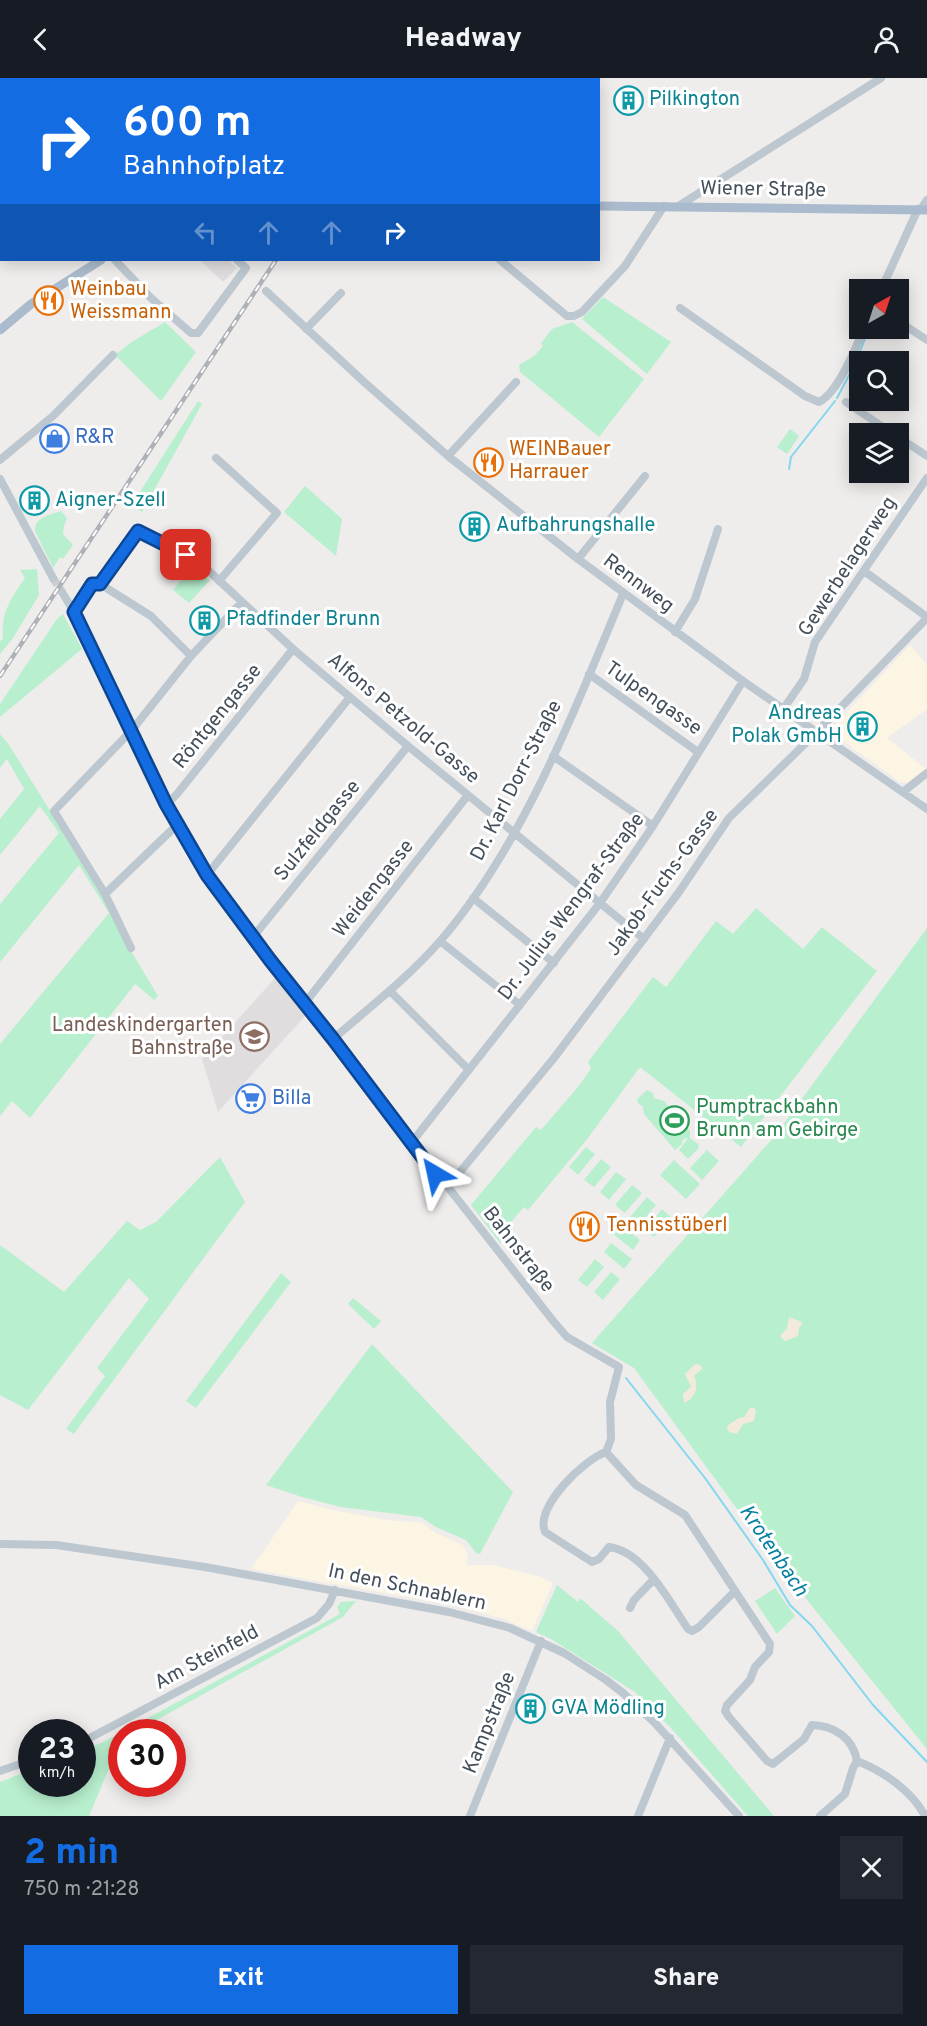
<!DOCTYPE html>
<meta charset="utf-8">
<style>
body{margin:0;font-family:Overpass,sans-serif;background:#242831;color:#f1f3f6;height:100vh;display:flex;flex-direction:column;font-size:22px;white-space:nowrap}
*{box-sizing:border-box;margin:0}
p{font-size:20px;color:#9ea1a6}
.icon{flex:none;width:33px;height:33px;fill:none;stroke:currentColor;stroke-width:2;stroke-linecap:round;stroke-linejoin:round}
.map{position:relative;height:1738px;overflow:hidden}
.details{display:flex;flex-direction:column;background:#171b24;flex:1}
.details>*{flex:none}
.guide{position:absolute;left:0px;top:0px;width:600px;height:183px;box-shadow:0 3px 15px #0003;background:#136ce2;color:#fff;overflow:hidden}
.needle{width:39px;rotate:39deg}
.tools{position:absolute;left:849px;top:201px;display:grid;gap:12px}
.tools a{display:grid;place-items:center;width:60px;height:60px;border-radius:0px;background:#171b24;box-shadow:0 3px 15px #0003;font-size:30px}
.speed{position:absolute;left:18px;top:1641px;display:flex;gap:12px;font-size:30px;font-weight:700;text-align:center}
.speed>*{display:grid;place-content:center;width:78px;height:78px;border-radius:50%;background:#171b24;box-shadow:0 3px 15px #0003;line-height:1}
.speed small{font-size:15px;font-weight:400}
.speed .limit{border:9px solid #d22;background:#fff;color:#111}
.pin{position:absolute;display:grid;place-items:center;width:51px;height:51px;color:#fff;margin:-26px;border-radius:12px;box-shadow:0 3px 9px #0006}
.me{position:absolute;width:66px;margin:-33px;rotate:324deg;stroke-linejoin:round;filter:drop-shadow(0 0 4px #0008)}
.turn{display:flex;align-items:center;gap:21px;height:126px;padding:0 24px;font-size:27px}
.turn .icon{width:78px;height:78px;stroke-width:2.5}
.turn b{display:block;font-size:42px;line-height:51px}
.lanes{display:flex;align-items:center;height:57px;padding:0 24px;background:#0003;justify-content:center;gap:30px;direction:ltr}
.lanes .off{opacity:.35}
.round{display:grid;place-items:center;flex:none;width:63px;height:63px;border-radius:0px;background:#242831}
.headline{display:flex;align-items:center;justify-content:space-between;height:102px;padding:0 24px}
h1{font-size:36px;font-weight:800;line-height:45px;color:#136ce2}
.action{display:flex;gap:12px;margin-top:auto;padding:12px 24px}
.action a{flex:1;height:69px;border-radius:0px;background:#136ce2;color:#fff;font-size:24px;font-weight:800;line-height:69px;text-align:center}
.action a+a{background:#242831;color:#f1f3f6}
header{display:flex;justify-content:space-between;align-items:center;height:78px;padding:0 24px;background:#171b24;font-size:27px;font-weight:800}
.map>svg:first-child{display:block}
</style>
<header><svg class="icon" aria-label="back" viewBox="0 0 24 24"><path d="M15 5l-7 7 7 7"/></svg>Headway<svg class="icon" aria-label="person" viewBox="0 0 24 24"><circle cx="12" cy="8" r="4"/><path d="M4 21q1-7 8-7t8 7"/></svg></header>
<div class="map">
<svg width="927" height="1738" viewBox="0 0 927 1738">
<rect width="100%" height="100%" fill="#efecec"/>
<path fill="#fcf5e3" d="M910 567 927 587V631L887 660 926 691 907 705 900 704 829 653Z
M298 1423 337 1433 394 1443 421 1444 434 1454 463 1467 468 1477 467 1487H493L538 1498 553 1505 532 1553 504 1541 456 1528 251 1491Z"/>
<path fill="#e0ddde" d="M200 182H229L237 190 223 204Z
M276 899 306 937 218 1034 202 981Z"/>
<path fill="#b8efce" d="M603 219 671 264 647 296 582 241Z
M165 244 196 274 161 323 115 277 130 265Z
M572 244 644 301 599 359 520 294 519 287 534 278 543 268 541 265 552 251Z
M198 323 202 326 142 434 133 427 136 420Z
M790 351 799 358 787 376 777 369Z
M305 408 342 441 336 478 284 434Z
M61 433 67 440 64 448 63 456 73 467 63 481 60 479 53 490 35 453C34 440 51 436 61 433Z
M193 487 210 502 189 525 173 512Z
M37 491 39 517 13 560 0 576V564L3 560C0 536 12 518 25 500L20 492Z
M63 536 82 571 0 639V626L57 541Z
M0 656 9 667 104 819 131 873 158 918 154 922 135 906 30 1040 12 1023 0 1038V966L109 835 79 787 0 884V826L59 755 40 728 0 777V741L24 711 7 681 0 690Z
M756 830 803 871 822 849 877 893 741 1069 640 989 588 1060 528 1132 524 1129 504 1152 507 1157 500 1165 471 1127 536 1049 541 1052 577 1010 591 991 588 984 653 899 666 909 716 843 733 856Z
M927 850V1671L770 1476 634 1290 592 1265 774 1059Z
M647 1012 653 1015 654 1020 664 1023 690 1053V1060L699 1067 698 1071 688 1081 679 1072 688 1060 683 1061 682 1066 675 1072 644 1036 643 1029 638 1025 637 1021Z
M586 1069 595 1076 578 1097 569 1089Z
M707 1072 719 1083 702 1102 690 1090Z
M220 1079 245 1124 76 1353 74 1356 66 1351 105 1298 97 1290 149 1221 129 1200 28 1332 0 1317V1167L64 1214 127 1143 140 1152 156 1144Z
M601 1081 611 1089 594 1109 584 1102Z
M674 1082 700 1106 686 1121 660 1097Z
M616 1094 626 1101 609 1122 600 1114Z
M632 1107 642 1115 625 1135 615 1127Z
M647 1119 656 1127 639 1147 630 1139Z
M662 1131 671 1139 654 1159 645 1152Z
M620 1146 640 1162 633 1172 612 1155Z
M611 1165 632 1181 624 1191 604 1174Z
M595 1181 604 1189 587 1209 578 1202Z
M611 1194 620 1201 603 1222 594 1214Z
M281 1195 291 1204 196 1330 186 1323Z
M353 1220 381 1243 374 1251 348 1226Z
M372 1266 513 1414 480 1476 476 1475 466 1462 436 1449 421 1439 341 1429 302 1419 266 1407Z
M557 1507 578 1524 580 1520 618 1553 774 1738H748L671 1650 635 1614 551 1561 536 1554Z
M775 1510 795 1538 777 1556 755 1523Z
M356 1523 343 1539 135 1654H122L340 1536 337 1529 341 1524Z
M122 1655 121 1662 89 1738H0V1704L31 1692 32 1706H82L83 1673Z"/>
<path fill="#f2ebdb" d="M789 1239 802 1244V1246L799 1250 798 1258 785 1263 780 1258 787 1250Z
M698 1286 703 1290 694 1298C699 1310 696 1319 684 1325L683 1316 691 1309 685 1296 694 1287Z
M750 1330H754L756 1333 754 1343 743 1346 737 1356 729 1354 727 1351 728 1347 739 1340 744 1339Z"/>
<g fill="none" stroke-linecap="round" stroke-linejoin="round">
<path stroke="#83d7ee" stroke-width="2" d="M837 320 856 284 869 250
M789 391 791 379 835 323
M626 1300 705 1400 763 1482 790 1527 812 1548 873 1627 927 1684"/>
<path stroke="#cdcdcf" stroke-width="8" stroke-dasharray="8 4" stroke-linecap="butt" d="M53 500 62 514"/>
<path stroke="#cdcdcf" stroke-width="9" stroke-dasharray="9 4.5" stroke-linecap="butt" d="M385 0 390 2"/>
<path stroke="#bcc7cf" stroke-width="8" d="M284 2 285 0
M361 2 362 0
M677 129 881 0
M921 131 927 122
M115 182 151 220 191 255H198L246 190 237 182
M500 182 567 238H574L582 234 625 188 664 128
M881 212 918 131
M266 213 363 303 448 378 578 481 743 603 927 731
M680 230 805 318 819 324C838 315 856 270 864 250
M898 243 927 262
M306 251 341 215
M846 324 893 356
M898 359 927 378
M448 378 516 304
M216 380 277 435 219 503
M0 382 53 338 113 277
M0 401 53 500
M578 481 645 398
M864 493 927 539
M100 506 138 453 197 482 293 571 408 668 644 861
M100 506 151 538 191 578
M62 514 74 534 167 726 207 797 270 882 333 961 435 1096 444 1104 554 1244 567 1259 619 1289 610 1324 611 1361 606 1374
M74 534 92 506H100
M675 554 695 521 718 451
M589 596 698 674
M784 630 804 601 815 564 927 400
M553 678 653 748
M903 714 927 695
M167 726 177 716 293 571
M207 797 350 619
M105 816 178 746
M473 820 554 885
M253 859 408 668
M440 863 520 927
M131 870 105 816 54 733 132 652 191 578 242 524
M390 913 469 992
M305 925 468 717
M333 961C370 929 409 899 441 862 523 767 575 631 623 516
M412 1064 600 825 653 748 743 603
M444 1104 455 1100 554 980 679 814 729 740 817 654 927 540
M606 1374 636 1407 685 1437 770 1566 769 1574 755 1589 750 1602 727 1627 725 1633 729 1639 767 1683 773 1686 804 1661 812 1647C835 1648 853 1660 857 1683 883 1693 912 1713 925 1738
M606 1374C585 1381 534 1429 545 1454L592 1484 599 1481 609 1469C644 1473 670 1525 688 1551L692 1553 699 1549 735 1513
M0 1466 56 1467 205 1489 449 1534 510 1550 564 1575 606 1602 623 1615 654 1644 739 1738
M630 1530 634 1522 654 1501
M82 1664 317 1540 329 1526 335 1512
M0 1693 32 1682
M470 1738 541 1563
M638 1738 670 1660
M820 1738 845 1716 853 1690 857 1683"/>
<path stroke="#aabbcd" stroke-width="9" d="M325 2 329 0
M416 2 417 0
M0 76 2 78
M598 128 927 132
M0 252 31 226 101 182"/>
<defs>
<path id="rail" d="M376 2 377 0
M388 2 389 0
M0 598 276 182"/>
</defs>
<use href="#rail" stroke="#aeb1b7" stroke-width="4.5"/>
<use href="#rail" stroke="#fff" stroke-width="2" stroke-dasharray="7" stroke-linecap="butt"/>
</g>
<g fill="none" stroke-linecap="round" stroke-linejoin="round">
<defs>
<path id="route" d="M186 477 138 453 100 506H92L74 534 166 726 207 797 270 882 333 961 435 1096"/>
</defs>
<use href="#route" stroke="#0c4693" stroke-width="15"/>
<use href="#route" stroke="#136ce2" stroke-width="10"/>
</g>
<defs>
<symbol id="building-ring" viewBox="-11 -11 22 22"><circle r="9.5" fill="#fff" stroke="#0f9aa8" stroke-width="1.5"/><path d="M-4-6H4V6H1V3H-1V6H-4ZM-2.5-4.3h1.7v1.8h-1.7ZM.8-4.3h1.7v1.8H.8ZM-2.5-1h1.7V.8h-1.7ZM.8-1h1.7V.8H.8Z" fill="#0f9aa8"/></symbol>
<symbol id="restaurant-ring" viewBox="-11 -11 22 22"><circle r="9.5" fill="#fff" stroke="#e8710a" stroke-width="1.5"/><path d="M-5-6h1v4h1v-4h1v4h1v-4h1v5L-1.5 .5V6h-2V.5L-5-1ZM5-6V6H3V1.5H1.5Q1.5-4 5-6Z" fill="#e8710a"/></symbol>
<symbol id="shop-ring" viewBox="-11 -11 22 22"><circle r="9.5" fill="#fff" stroke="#3f7fe0" stroke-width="1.5"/><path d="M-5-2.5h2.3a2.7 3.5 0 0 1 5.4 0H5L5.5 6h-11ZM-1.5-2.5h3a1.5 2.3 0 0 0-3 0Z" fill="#3f7fe0"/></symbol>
<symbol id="school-ring" viewBox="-11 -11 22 22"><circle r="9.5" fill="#fff" stroke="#8d6e63" stroke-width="1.5"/><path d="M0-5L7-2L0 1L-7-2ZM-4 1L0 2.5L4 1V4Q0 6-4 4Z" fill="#8d6e63"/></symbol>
<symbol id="supermarket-ring" viewBox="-11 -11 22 22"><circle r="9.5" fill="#fff" stroke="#3f7fe0" stroke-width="1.5"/><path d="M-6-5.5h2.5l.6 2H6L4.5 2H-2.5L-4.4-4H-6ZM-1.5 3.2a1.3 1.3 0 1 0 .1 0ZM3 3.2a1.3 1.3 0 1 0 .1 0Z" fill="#3f7fe0"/></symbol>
<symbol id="stadium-ring" viewBox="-11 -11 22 22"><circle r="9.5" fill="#fff" stroke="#2e9e5b" stroke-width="1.5"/><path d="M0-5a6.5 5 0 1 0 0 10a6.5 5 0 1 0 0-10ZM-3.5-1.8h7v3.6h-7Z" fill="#2e9e5b"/></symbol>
</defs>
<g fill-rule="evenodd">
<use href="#building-ring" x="612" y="6" width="33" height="33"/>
<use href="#restaurant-ring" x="32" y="206" width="33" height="33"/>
<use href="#shop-ring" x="38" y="344" width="33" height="33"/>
<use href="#restaurant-ring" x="472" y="368" width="33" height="33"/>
<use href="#building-ring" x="18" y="406" width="33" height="33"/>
<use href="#building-ring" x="458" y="432" width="33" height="33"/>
<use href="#building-ring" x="188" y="526" width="33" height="33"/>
<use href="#building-ring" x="846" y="632" width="33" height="33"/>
<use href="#school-ring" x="238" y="942" width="33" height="33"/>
<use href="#supermarket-ring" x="234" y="1004" width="33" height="33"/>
<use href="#stadium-ring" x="658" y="1026" width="33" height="33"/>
<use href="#restaurant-ring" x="568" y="1132" width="33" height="33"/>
<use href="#building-ring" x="514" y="1614" width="33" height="33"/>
</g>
<g text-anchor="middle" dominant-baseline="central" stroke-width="6" stroke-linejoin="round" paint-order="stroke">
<g font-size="20" fill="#0d838f" stroke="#fff" text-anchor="start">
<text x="649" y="22">Pilkington</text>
<text x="55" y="423">Aigner-Szell</text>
<text x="496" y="448">Aufbahrungshalle</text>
<text x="226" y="542">Pfadfinder Brunn</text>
<text x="842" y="636" text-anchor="end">Andreas<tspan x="842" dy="23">Polak GmbH</tspan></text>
<text x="551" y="1631">GVA Mödling</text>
</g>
<g font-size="20" fill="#444f5a" stroke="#fff">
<text transform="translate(763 112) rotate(1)">Wiener Straße</text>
<text transform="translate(848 489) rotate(-57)">Gewerbelagerweg</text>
<text transform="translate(638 506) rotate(37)">Rennweg</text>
<text transform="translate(653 621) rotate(35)">Tulpengasse</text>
<text transform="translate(218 639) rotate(-51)">Röntgengasse</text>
<text transform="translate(403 641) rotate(40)">Alfons Petzold-Gasse</text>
<text transform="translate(517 703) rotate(-63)">Dr. Karl Dorr-Straße</text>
<text transform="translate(318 753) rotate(-51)">Sulzfeldgasse</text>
<text transform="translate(663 805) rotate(-54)">Jakob-Fuchs-Gasse</text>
<text transform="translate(374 811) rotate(-52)">Weidengasse</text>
<text transform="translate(572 829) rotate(-53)">Dr. Julius Wengraf-Straße</text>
<text transform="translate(518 1172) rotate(52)">Bahnstraße</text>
<text transform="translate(407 1510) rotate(12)">In den Schnablern</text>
<text transform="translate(207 1580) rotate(-28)">Am Steinfeld</text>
<text transform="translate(490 1645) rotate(-68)">Kampstraße</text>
</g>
<g font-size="20" fill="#c56008" stroke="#fff" text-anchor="start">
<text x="70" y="212">Weinbau<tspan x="70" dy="23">Weissmann</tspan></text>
<text x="509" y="372">WEINBauer<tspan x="509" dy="23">Harrauer</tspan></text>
<text x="606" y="1148">Tennisstüberl</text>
</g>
<g font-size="20" fill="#366cbe" stroke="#fff" text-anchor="start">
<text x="75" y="360">R&amp;R</text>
<text x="272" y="1021">Billa</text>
</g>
<g font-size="20" fill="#785e54" stroke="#fff" text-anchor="end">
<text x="233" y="948">Landeskindergarten<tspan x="233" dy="23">Bahnstraße</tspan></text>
</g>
<g font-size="20" fill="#27864d" stroke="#fff" text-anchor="start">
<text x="696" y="1030">Pumptrackbahn<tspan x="696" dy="23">Brunn am Gebirge</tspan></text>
</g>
<g font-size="21" font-style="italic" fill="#0880a1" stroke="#fff">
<text transform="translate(773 1473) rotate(56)">Krotenbach</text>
</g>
</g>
</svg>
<div class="tools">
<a><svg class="needle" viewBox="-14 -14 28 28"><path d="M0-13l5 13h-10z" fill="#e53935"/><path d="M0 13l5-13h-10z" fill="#9ea1a6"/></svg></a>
<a><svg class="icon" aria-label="search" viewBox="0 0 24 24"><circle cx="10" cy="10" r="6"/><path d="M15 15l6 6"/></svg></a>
<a><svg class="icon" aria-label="layers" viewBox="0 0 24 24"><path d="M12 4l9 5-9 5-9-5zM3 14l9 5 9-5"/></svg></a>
</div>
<div class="speed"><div>23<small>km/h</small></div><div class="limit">30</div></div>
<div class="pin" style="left:186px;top:477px;background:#d93025"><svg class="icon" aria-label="arrive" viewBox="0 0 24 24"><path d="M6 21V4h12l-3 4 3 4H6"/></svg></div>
<svg class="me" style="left:435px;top:1096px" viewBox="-20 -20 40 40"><path d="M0-17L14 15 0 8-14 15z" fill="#136ce2" stroke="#fff" stroke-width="4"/></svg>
<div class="guide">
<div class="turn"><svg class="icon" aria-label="right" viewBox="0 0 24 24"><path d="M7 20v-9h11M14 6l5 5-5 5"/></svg><div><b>600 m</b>Bahnhofplatz</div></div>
<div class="lanes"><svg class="icon off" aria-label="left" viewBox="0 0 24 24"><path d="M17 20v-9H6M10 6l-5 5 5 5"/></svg><svg class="icon off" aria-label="ahead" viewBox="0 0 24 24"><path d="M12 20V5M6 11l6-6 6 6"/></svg><svg class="icon off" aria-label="ahead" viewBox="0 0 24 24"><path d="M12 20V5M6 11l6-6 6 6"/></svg><svg class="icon" aria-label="right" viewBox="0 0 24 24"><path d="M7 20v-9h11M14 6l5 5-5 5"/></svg></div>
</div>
</div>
<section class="details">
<div class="headline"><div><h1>2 min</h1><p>750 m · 21:28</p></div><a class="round"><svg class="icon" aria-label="close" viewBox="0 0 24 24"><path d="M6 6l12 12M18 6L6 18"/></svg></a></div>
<div class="action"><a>Exit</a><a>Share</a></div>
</section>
